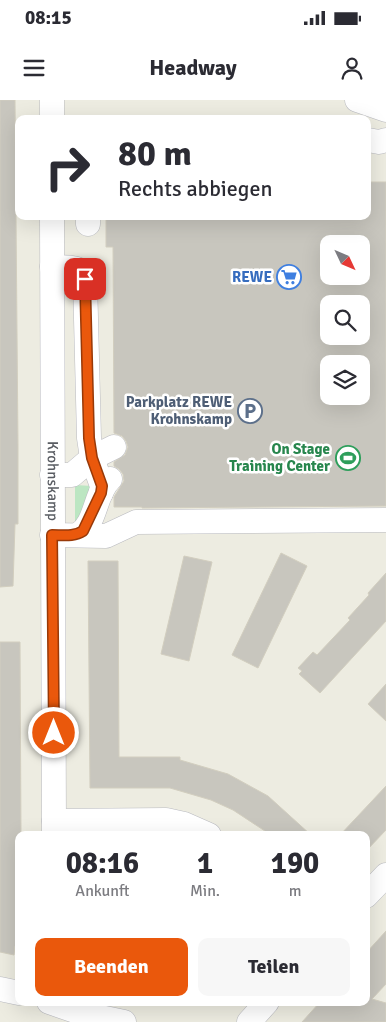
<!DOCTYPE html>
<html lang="de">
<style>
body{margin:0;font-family:Signika,sans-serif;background:#f7f7f7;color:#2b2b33;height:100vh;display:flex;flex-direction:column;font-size:19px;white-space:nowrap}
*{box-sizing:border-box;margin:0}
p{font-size:16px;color:#7c7c81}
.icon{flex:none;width:28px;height:28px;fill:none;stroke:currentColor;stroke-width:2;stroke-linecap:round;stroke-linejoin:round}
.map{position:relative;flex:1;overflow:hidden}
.drawer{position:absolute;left:15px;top:731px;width:355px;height:175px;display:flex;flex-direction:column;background:#fff;border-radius:10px;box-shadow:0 5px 20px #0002}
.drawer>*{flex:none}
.guide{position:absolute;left:15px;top:15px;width:356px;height:105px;border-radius:10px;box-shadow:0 5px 20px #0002;background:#fff;color:#2b2b33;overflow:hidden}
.needle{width:32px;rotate:134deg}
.tools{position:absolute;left:320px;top:135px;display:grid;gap:10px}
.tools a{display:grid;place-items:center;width:50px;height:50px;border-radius:10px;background:#fff;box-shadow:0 5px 20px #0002;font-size:25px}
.pin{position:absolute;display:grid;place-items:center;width:42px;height:42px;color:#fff;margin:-21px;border-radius:10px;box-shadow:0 2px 8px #0006}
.me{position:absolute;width:55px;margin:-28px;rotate:0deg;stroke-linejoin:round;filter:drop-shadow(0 0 4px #0008)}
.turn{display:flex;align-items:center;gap:18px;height:105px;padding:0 20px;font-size:22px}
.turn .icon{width:65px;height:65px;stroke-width:2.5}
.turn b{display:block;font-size:35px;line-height:42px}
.eta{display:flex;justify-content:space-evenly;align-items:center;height:85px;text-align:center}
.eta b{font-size:30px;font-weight:700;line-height:35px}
.action{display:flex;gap:10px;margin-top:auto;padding:10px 20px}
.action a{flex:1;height:58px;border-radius:10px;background:#ea580c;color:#fff;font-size:20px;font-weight:700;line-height:58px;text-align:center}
.action a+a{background:#f7f7f7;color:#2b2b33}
.status{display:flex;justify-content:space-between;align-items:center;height:35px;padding:0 25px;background:#fff;direction:ltr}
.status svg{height:14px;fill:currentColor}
header{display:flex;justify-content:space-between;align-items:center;height:65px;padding:0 20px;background:#fff;font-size:22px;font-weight:700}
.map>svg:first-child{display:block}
</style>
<div class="status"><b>08:15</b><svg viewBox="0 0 49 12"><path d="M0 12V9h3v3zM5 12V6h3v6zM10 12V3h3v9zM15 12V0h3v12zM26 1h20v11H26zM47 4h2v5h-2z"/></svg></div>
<header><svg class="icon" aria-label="menu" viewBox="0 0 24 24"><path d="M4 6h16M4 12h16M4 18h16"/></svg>Headway<svg class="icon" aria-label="person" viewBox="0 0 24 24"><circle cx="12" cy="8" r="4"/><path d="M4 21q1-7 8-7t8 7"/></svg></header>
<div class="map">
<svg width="386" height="922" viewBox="0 0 386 922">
<rect width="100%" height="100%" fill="#edece1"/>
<path fill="#bce6c2" d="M75 385 92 386 75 426Z"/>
<path fill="#c8c6be" stroke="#d2cebf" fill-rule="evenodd" d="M0 0H15L18 347V424H15L13 486 0 487Z
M368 82H386V406L142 408V407H114V397L124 381 123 374 119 369 114 366V362L125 355 128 347 126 341 122 336 114 333 113 147H106V116H368ZM329 144H361V176H329ZM329 204H361V236H329ZM329 264H361V296H329Z
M281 453 307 466 258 568 232 555Z
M184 456 212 462 189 561 161 554Z
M88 461H118L119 657H180V660L228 674 268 696 311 735H271L233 710 211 700 170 688H90Z
M386 473V521L320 593 299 574 302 571 298 568 313 552 317 555 350 520 348 518 369 495 368 493Z
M0 542H20L21 735H19V846H15L14 855 0 852Z
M386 584V621L368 604Z
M386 686V730L366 751V735H340Z
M386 831V884L372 899 386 903V922H302L320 902H366V853Z"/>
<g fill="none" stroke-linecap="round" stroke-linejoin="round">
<defs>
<g id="minor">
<path d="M52 0V19"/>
<path d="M357 0 386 10"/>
<path d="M368 40 379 42 386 40"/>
<path id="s1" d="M52 116 54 735"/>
<path d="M88 124V116"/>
<path d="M52 167C64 168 82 164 85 179L89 338 92 358 102 386 101 393"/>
<path d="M52 375H72L92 358 114 347"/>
<path d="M52 435 106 436 136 422 386 420"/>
<path d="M78 435C97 423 94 394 110 379"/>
<path d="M54 721 166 720 184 724 209 735"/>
<path d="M366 796 386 775"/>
<path d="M0 889 19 893"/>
<path d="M49 902 81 913 124 922"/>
<path d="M249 922 267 902"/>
</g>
</defs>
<use href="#minor" stroke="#b9bac0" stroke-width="25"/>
<use href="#minor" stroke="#fff" stroke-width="24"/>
</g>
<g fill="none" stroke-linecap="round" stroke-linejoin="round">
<defs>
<path id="route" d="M54 633 52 435C63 435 74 437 83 431L101 393 102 386 92 358 89 338 85 179"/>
</defs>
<use href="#route" stroke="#983908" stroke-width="12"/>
<use href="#route" stroke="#ea580c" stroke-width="9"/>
</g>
<defs>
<symbol id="supermarket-ring" viewBox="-11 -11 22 22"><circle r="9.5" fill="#fff" stroke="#3f7fe0" stroke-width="1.5"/><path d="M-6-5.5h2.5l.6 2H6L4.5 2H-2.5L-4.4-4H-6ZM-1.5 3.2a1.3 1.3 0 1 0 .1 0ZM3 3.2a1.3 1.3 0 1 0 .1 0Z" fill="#3f7fe0"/></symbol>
<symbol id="parking-ring" viewBox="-11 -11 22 22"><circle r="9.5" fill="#fff" stroke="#5c6f8a" stroke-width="1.5"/><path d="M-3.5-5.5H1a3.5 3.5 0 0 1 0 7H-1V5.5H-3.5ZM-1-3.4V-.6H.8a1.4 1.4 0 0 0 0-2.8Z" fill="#5c6f8a"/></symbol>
<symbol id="stadium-ring" viewBox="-11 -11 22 22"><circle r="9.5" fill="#fff" stroke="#2e9e5b" stroke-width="1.5"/><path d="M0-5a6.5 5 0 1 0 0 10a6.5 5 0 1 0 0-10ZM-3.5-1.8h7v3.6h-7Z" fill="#2e9e5b"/></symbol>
</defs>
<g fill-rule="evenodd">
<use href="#supermarket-ring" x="275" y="163" width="28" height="28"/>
<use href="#parking-ring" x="236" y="297" width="28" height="28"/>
<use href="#stadium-ring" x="334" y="344" width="28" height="28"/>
</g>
<g text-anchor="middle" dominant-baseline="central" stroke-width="5" stroke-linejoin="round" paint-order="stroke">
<g font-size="15" font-weight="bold" fill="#366cbe" stroke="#fff" text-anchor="end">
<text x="272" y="177">REWE</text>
</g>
<g font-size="15" font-weight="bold" fill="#4e5e75" stroke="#fff" text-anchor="end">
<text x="232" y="302">Parkplatz REWE<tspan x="232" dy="17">Krohnskamp</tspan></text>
</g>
<g font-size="15" font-weight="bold" fill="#27864d" stroke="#fff" text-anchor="end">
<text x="330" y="349">On Stage<tspan x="330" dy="17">Training Center</tspan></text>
</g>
<g font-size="15" fill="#595c62" stroke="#fff">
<text stroke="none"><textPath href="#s1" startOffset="265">Krohnskamp</textPath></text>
</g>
</g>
</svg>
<div class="tools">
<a><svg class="needle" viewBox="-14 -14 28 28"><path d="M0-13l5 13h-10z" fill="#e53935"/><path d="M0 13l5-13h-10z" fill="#7c7c81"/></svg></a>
<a><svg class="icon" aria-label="search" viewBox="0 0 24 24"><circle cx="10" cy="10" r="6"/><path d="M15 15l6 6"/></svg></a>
<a><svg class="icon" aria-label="layers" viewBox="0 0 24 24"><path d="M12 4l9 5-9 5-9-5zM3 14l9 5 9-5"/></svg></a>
</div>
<div class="pin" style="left:85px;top:179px;background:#d93025"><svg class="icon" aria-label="arrive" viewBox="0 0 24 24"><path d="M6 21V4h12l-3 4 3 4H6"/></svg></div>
<svg class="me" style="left:54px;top:633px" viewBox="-20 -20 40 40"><circle r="17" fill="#ea580c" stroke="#fff" stroke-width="3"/><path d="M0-11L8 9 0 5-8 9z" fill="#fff"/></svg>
<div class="guide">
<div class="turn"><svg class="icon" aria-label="right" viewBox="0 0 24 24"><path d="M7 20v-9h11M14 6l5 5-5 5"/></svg><div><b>80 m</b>Rechts abbiegen</div></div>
</div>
<section class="drawer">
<div class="eta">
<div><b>08:16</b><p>Ankunft</p></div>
<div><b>1</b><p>Min.</p></div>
<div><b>190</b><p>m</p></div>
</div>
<div class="action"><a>Beenden</a><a>Teilen</a></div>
</section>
</div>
